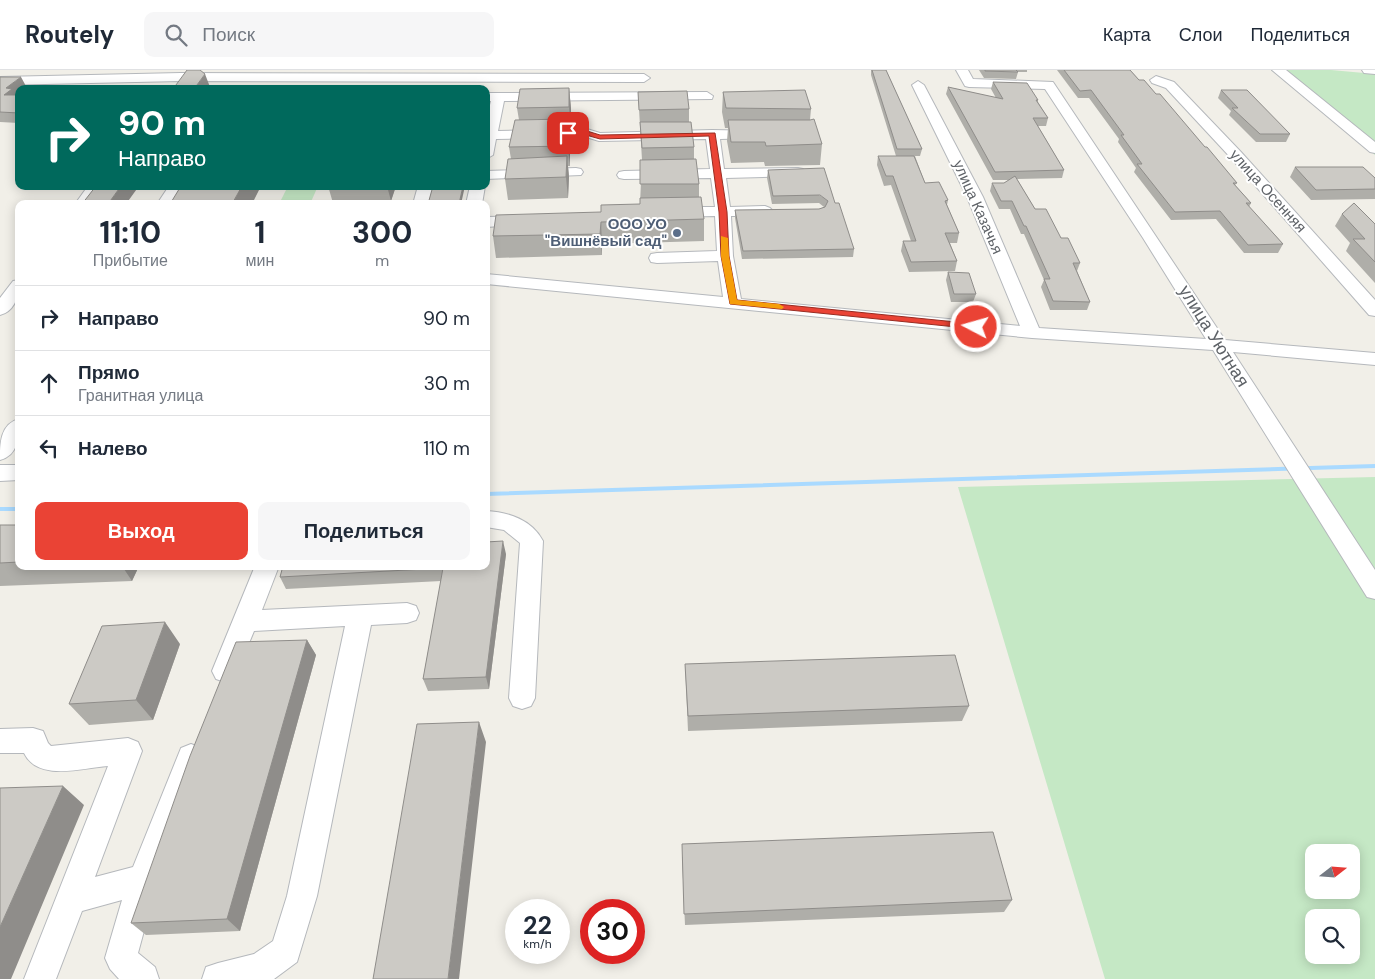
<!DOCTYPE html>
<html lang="ru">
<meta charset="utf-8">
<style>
body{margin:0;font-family:"DM Sans",sans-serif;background:#f6f6f7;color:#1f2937;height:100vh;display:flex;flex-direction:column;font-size:19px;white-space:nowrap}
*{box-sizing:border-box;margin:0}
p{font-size:16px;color:#747a83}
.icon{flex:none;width:28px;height:28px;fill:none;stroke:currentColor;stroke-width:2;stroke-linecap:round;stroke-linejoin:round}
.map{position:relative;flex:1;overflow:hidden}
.drawer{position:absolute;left:15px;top:130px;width:475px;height:370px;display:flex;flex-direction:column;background:#fff;border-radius:10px;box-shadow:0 2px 12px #0003}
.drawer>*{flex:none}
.top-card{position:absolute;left:15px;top:15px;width:475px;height:105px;border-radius:10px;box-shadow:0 2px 12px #0003;background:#00695c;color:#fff;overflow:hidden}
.needle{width:32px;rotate:73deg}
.buttons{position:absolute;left:1305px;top:774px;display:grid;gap:10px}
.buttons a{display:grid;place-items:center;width:55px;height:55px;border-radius:10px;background:#fff;box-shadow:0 2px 12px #0003;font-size:25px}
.speed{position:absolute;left:505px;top:829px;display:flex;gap:10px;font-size:25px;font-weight:700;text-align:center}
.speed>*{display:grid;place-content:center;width:65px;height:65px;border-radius:50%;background:#fff;box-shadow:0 2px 12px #0003;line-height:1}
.speed small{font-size:12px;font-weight:400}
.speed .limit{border:8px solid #d22;background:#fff;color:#111}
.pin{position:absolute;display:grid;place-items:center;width:42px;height:42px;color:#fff;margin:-21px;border-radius:10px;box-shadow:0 2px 8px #0006}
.me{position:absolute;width:55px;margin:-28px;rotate:276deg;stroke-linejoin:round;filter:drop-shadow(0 0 4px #0008)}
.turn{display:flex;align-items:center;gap:18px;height:105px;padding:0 20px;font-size:22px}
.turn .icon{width:65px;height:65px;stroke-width:2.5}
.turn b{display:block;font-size:35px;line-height:42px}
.eta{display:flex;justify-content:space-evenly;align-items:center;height:85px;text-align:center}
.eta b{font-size:30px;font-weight:700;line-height:35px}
.cta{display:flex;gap:10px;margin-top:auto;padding:10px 20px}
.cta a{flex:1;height:58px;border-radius:10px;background:#ea4335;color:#fff;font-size:20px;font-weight:700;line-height:58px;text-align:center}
.cta a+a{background:#f6f6f7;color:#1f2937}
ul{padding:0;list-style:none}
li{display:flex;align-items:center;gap:15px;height:65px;padding:0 20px;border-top:1px solid #e0e1e3}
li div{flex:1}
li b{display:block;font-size:19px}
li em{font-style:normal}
header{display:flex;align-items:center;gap:30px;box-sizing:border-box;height:70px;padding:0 25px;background:#fff;border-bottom:1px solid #e0e1e3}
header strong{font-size:24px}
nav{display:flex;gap:28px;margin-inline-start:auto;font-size:18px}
.search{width:350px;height:45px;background:#f6f6f7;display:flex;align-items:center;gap:12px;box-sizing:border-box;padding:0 18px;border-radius:10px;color:#747a83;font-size:19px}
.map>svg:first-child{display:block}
</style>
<header>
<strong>Routely</strong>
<div class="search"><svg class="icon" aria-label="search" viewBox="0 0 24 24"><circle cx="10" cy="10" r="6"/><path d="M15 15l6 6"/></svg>Поиск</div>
<nav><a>Карта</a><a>Слои</a><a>Поделиться</a></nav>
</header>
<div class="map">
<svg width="1375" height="909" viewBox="0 0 1375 909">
<rect width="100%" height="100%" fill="#f1efe8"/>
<path fill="#c5e8c5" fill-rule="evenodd" d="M1271 0H1331L1375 4V85Z
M288 116H318L310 134H279Z
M1375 407V909H1105L958 417ZM1314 782H1351V820H1314ZM1314 848H1351V885H1314Z"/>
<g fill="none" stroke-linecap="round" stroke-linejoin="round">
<path fill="#aadaff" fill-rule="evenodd" d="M1375 394V398L486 426V422Z
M0 437H19V441H0Z"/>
<defs>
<path id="minor" d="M956 0H968L973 9 1053 12 1225 270 1375 283V295L1233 282 1375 500V529L1367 527 1213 280 1032 268 486 214V204L723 227 718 191 657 193 651 192 649 188 651 184 657 183 717 181 715 146 672 147 667 145 664 142 667 139 672 137H715L711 108 624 109 619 108 617 105 619 102 624 101 710 99 706 69 599 71 586 67 496 69 493 85 486 89V51L491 31H486V23L707 22 713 26 712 29 504 31 498 61 587 59 600 63 712 60 762 61 764 64 762 67 757 68 720 69 724 99 798 98 803 99 805 102 803 105 798 106 726 108 730 137 765 136 770 138 773 141 770 144 765 146H731L733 186 741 229 1020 256 967 127 912 15 918 11 924 15 983 127 1039 258 1206 269 1143 168 1045 19 969 17 965 16Z
M1272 0H1286L1375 72V83L1370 82Z
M1362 0H1375V4L1364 3Z
M181 3 644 4 650 8 644 12 181 11 0 15V7Z
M1156 6 1174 12 1241 82 1375 230V246L1369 245 1231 88 1166 18 1152 13 1150 10Z
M576 98 581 99 583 102 581 105 486 109V101Z
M88 116H103L90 134H75Z
M169 116H184L173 134H157Z
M418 116H433L429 134H413Z
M470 116H485L482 134H466Z
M526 146 532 148 534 151 532 154 486 157V147Z
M19 210C19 224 16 241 0 245V228L13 211Z
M19 349C19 366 19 385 0 390 0 374 0 354 19 349Z
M0 395H19V410L0 411Z
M486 441C509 442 532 450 543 471L535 628 531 636 522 639 513 636 509 628 520 473 504 460 486 457Z
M255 496H279L262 540 407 533 416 536 419 543 416 550 407 553 371 555 317 826 297 892 274 909H202L206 897 218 893 254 884 273 871 287 826 345 556 254 561 234 609 225 612 216 609 212 601Z
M33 658 43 661 48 673 51 676 128 668 138 672 142 681 95 807 133 797 181 678 191 674 201 678 205 687 158 809 138 883 155 897 159 909H119L110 899 105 888 122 830 82 841 56 909H24L108 696C82 698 38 712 24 683H0V659Z"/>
</defs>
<use href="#minor" stroke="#b5b8bc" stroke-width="2"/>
<use href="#minor" fill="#fff" fill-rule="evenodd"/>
</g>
<path fill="#afaea9" d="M871 0H886L922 79 920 86H915L925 113 948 130 947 135 959 163 957 173H950L957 191 955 201 909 202 901 181 903 171H911L891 115 884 116 877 95 878 86H896L871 5Z
M979 0H1027V2H1018L1016 9 984 8Z
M1057 0H1130L1139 10 1156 24 1237 113 1235 115 1251 133 1249 137 1283 174 1278 183H1244L1216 149 1171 150 1134 102 1136 98 1118 72 1119 69 1089 28H1078Z
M0 7 27 18 19 19V24L17 25H19V53L0 52Z
M993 12 1038 30V32L1048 48 1046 56H1038L1064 100 1062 108 1017 109 1035 139 1061 168 1080 193 1077 201 1090 232 1087 240H1050L1041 217 1044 210 1024 164H1021L1010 139H999L990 121 992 113H1004L1009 110H993L946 24 948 17 996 28 991 19Z
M569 18 571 38V57L569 58 570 69V96H568L569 107 568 128 508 130 505 109 511 89 509 77 519 50 517 38Z
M1221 20 1290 64 1286 72H1256L1229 45 1231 41 1218 28Z
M638 22 689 39V52L694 77V89L699 114V127L704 149V171L602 174V185L496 188 493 166 640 134 642 90Z
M723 22 811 39 810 50 822 74 820 95 765 96 764 92 731 93 727 71 728 58H725L722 42Z
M1295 97 1375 108V129L1311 130 1290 107Z
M768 100 835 133 854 179 853 187 742 189 735 148V140L819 139 824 137 819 133 772 134 767 108Z
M328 116H396L391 131 333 133Z
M1342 144 1375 154V213L1346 181 1350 173 1335 156Z
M948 202 976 224 973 232H951L946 210Z
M0 455H19V496H139L132 511 0 516V517Z
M506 484 489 619 428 621 423 609 441 511 286 519 280 507Z
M307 570 316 585 240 861 146 865 131 853Z
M180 574 153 650 89 655 69 634Z
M685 594 969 636 962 651 688 661Z
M682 787 1012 830 1004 842 685 855Z"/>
<path fill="#8f8d8a" d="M205 4 210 17 209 19H194Z
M21 7 27 18 26 19H19V24L16 26 4 25 6 18Z
M569 18 571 38V57L569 37Z
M568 49 570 69V96L568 76Z
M567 86 569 107 568 128 566 107Z
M121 116H139L126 134H108Z
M242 116H261L252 134H232Z
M387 116H396L391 131Z
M463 116H465L461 134H459Z
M601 152 602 174V185L600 164Z
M503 471 506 484 489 619 486 607Z
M122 496H139L132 511Z
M165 552 180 574 153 650 136 630Z
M307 570 316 585 240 861 227 849Z
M479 652 486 672 459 909H448Z
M63 716 84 735 11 909H0V857Z"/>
<path fill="#cccac5" stroke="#8f8d8a" d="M187 0H200L205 4 194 19H173Z
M872 0H886L922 79H897Z
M985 0H1016L1018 2 985 1Z
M1064 0H1130L1139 10H1144L1156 24H1160L1205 77H1207L1237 113H1233L1251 133H1246L1283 174 1248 175 1220 141 1175 142 1137 94H1142L1121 65H1124L1091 20 1080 21Z
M0 7H21L6 18 12 19 4 25H19V43L0 42Z
M993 12 1027 13 1038 30H1036L1048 48H1033L1064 100 995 102 948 17 1003 29Z
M569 18V37L517 38 520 19Z
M805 20 811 39 726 38 723 22Z
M1221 20H1247L1290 64H1260L1232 38H1238Z
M687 21 689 39 639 40 638 22Z
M568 49V76L509 77 515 50Z
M814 49 822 74 766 76 765 72H731L728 50H810Z
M640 52H691L694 77 642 78Z
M567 86 566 107 505 109 508 89Z
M878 86H914L925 113 939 112 948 130 945 131 959 163H945L957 191 911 192 903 171H916L893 106H886Z
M696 89 699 114H640V90Z
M1295 97H1363L1375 108V119L1316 120Z
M824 98 835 133H839L854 179 743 181 735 140 819 139 825 137 828 131 820 125 773 126 768 100Z
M1015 106 1035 139H1046L1061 168H1068L1080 193H1073L1090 232 1053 231 1044 209H1050L1026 156H1024L1012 131H1001L992 113H1004Z
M96 116H121L108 134H82Z
M181 116H242L232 134H170Z
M433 116H463L459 134H428Z
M701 127 704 149 601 152 600 164 493 166 496 145 601 142V135L640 134V128Z
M1354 133 1375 154V192L1353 169H1365L1342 144Z
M948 202 969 203 976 224H954Z
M0 455H19V492L0 493Z
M503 471 486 607 423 609 443 498 280 507 283 496H486V472Z
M165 552 136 630 69 634 102 556Z
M307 570 227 849 131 853 190 686 236 572Z
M955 585 969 636 688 646 685 594Z
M479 652 448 909H373L417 654Z
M63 716 0 857V718Z
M993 762 1012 830 684 844 682 774Z"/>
<path fill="#ea4335" stroke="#982c22" d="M587 61 600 65 715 63 727 142 729 186 737 230 976 254 980 257 976 259 730 234 721 186 719 142 709 66 600 69 586 65H568L565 63 568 61Z"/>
<path fill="#f59e0b" d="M721 166 728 168 729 186 737 230 779 234 784 237 782 239 730 234 721 186Z"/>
<circle fill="#5c6f8a" stroke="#fff" stroke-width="2" cx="677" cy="163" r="5"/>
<g text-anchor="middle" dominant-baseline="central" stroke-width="4" stroke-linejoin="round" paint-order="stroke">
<g font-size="15" fill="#5f6368" stroke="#fff">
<text transform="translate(1268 121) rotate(48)">улица Осенняя</text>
<text transform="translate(978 137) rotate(66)">улица Казачья</text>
</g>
<g font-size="15" font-weight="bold" fill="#4e5e75" stroke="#fff" text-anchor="end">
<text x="667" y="154">ООО УО<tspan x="667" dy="17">"Вишнёвый сад"</tspan></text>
</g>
<g font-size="18" fill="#5f6368" stroke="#fff">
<text transform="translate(1214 266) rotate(58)">улица Уютная</text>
</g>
</g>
</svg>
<div class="buttons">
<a><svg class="needle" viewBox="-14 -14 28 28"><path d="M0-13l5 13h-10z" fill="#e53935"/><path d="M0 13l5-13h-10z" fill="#747a83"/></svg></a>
<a><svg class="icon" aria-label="search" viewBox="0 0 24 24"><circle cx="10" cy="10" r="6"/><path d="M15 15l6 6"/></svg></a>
</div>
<div class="speed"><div>22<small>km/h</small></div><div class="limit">30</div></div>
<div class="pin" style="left:568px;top:63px;background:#d93025"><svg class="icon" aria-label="arrive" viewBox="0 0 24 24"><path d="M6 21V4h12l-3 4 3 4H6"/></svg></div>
<svg class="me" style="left:976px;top:257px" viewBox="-20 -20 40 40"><circle r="17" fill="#ea4335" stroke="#fff" stroke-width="3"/><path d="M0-11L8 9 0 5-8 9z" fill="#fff"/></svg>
<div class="top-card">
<div class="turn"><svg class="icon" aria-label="right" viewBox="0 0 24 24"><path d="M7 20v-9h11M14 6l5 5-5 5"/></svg><div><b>90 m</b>Направо</div></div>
</div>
<section class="drawer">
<div class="eta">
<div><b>11:10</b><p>Прибытие</p></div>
<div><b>1</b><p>мин</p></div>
<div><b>300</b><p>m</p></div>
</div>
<ul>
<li><svg class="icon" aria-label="right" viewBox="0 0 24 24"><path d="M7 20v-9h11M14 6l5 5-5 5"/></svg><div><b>Направо</b></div><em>90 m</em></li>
<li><svg class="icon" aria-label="ahead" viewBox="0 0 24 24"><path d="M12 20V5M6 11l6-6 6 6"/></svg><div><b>Прямо</b><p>Гранитная улица</p></div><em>30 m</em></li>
<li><svg class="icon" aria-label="left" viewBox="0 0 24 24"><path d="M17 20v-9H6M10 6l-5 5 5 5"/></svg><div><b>Налево</b></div><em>110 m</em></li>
</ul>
<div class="cta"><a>Выход</a><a>Поделиться</a></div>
</section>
</div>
